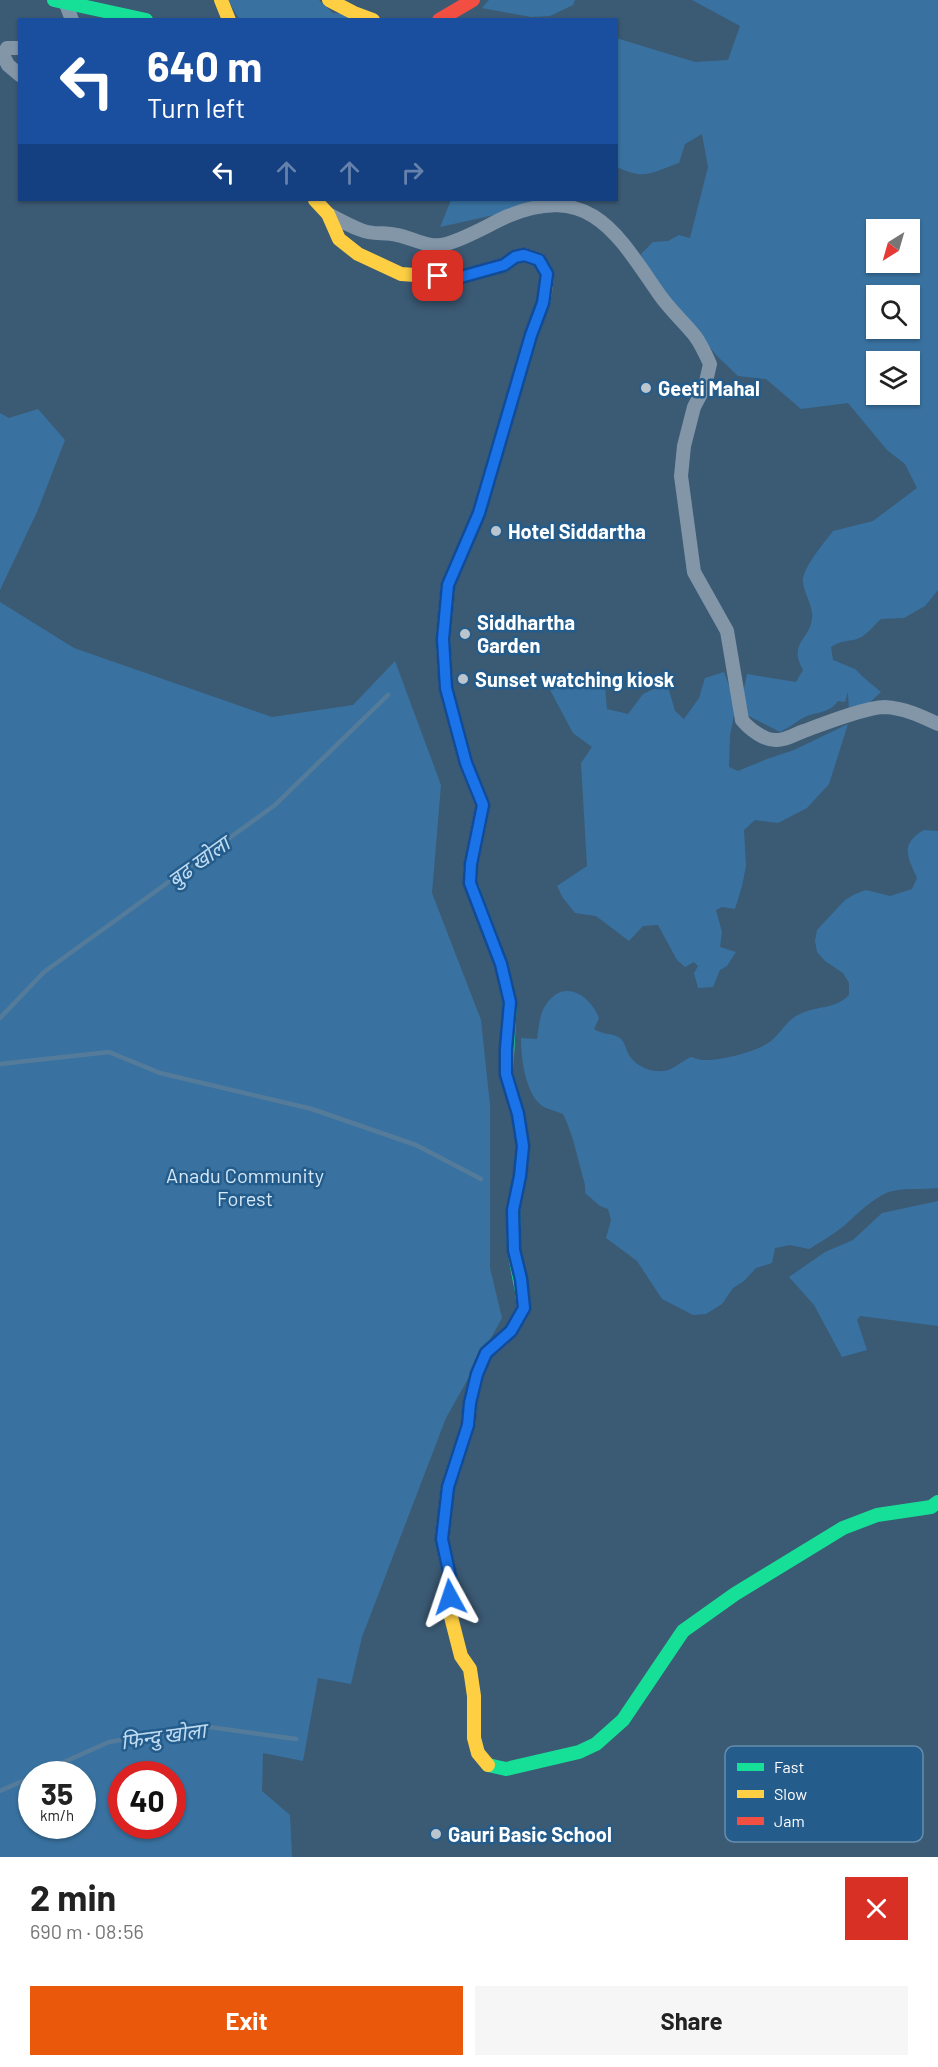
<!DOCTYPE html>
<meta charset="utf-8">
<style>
body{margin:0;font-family:Barlow,"Noto Sans Devanagari",sans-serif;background:#f6f6f6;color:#222;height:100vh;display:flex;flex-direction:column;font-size:22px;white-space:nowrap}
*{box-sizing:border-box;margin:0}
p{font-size:20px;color:#767676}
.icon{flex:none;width:33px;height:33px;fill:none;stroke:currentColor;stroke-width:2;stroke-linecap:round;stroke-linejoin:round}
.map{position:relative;height:1857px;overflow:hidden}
.sheet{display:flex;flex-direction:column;background:#fff;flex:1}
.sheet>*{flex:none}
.guide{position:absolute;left:18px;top:18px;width:600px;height:183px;border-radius:0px;box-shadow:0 2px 4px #0004;background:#1a4fa0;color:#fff;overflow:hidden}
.needle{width:39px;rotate:217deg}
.tools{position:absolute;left:866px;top:219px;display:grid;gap:12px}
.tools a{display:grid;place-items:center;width:54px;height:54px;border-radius:0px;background:#fff;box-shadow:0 2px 4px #0004;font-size:30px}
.speed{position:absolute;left:18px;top:1761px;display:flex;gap:12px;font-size:30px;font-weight:700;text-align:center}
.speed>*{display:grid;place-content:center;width:78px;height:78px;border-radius:50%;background:#fff;box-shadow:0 2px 4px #0004;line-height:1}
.speed small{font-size:15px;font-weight:400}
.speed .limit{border:9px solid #d22;background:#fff;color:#111}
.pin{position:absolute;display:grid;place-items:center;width:51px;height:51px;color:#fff;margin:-26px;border-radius:12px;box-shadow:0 3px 9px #0006}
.me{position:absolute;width:66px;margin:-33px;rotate:355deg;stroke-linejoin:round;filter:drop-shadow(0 0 4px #0008)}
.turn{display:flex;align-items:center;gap:21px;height:126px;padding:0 30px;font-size:27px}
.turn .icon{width:78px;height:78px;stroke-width:2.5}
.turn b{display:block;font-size:42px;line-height:51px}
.lanes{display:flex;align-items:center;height:57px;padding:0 30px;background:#0003;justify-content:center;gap:30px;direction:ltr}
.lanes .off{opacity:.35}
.round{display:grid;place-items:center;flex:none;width:63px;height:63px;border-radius:0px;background:#f6f6f6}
.headline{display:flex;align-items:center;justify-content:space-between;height:102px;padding:0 30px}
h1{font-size:36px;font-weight:700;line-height:45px}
.action{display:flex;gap:12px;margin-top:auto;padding:12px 30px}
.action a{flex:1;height:69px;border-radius:0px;background:#ea580c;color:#fff;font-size:24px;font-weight:700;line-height:69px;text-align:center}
.action a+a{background:#f6f6f6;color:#222}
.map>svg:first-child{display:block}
</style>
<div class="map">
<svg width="938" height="1857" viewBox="0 0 938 1857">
<rect width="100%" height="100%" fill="#3b5a74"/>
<path fill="#3972a0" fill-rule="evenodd" d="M228 0H319L333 13 346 14 356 19H239Z
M489 0H575L573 5 550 16 531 17 482 8Z
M692 0H938V590L925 606 904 618 881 619C875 624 869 632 863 636 853 643 844 638 831 647L833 660 855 669 863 677 881 692 867 705 849 712 848 692 845 702 838 701C828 715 814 711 801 719 794 724 788 728 780 732L745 714 743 694 747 674 796 682 803 670C788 644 809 640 812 619 814 607 804 594 803 582 802 568 825 542 833 531L873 521 917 488 905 464 887 450 848 403 801 409 766 379 738 376 717 356 670 299 646 268 641 254 653 242 668 241 679 235 690 238 708 167 702 134 685 144 679 163C652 172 645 181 617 167L616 38 695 62 728 60 740 26ZM876 230H909V262H876ZM876 296H909V328H876ZM876 362H909V394H876Z
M451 200H544L494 215 440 227Z
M38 409 65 440 37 512 0 590V413L9 418Z
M0 602 74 648 272 717 353 705 395 661 441 785 432 893 481 1020 490 1105V1268L502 1318 446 1418 362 1637 351 1684 318 1678 303 1761 263 1753 262 1791 290 1815 292 1857H0ZM32 1774H82V1826H32ZM122 1774H172V1826H122Z
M724 672 736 705 730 735 729 767 738 771 767 759 794 750 848 724 829 784 807 808 778 823 755 820 744 830 746 866 742 886 735 909 722 907 716 910 722 932 720 947 736 952 727 966 720 970 713 987 698 988 694 973 698 966 694 962 685 967 677 960 658 925 643 926 629 941 596 916 575 913 563 898 557 886 587 866 581 763 592 747 573 733 550 690C566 679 586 684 605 687L607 709 628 714 643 694 667 683 675 711 684 719 699 698 705 678Z
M924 830 938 831V1188C922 1190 900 1187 886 1193 870 1201 858 1213 845 1225 834 1234 821 1242 809 1249L790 1245 775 1248 772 1263 756 1268 744 1281 733 1288 722 1304 706 1314 693 1315 662 1299 637 1261 606 1238 611 1220 608 1209 600 1206 585 1193C586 1184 583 1179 581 1170 575 1148 573 1135 563 1114 556 1111 546 1109 541 1105 525 1092 521 1057 521 1038L537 1039C539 1028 539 1016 545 1006 562 978 589 993 599 1018L594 1029C604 1035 609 1033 616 1036 625 1039 625 1048 629 1055 637 1068 656 1075 671 1069 677 1066 684 1060 691 1057 695 1058 700 1060 704 1060 720 1061 759 1051 771 1041 781 1033 786 1021 798 1015 816 1005 835 1010 849 995V983L843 973 825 961 817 952 815 941 817 930 845 900 855 894 866 890 890 896 912 889 917 878C907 856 900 844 924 830Z
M938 1201V1326L860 1316 857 1320 867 1350 842 1357 814 1305 789 1277 825 1252 853 1240 882 1213Z"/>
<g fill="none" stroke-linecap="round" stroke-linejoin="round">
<path stroke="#557b9a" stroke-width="4.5" d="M0 1018 44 972 275 805 388 695
M0 1064 109 1052 160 1073 312 1109 416 1145 481 1179
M37 1774 109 1742 202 1726 296 1739
M0 1791 32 1777"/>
<path stroke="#8296a8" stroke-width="14" d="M66 4 72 20
M20 48H7L3 55 8 65 20 75
M328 214C339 220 350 226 361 230 372 235 385 232 397 235 413 238 429 249 446 244 467 238 488 225 508 216 591 182 618 235 659 294 670 310 684 322 695 336 701 344 706 355 710 364L705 386 694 407 684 446 681 476 694 572 727 631 742 720C749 729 765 741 777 740 787 740 795 734 804 731 823 724 866 707 885 707 904 708 921 716 938 724"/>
<path stroke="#16e098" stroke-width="14" d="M54 0 146 20
M448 585 479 513 531 335 543 303 545 292
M473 890 501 964 510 1002 506 1073 518 1114 523 1146 520 1176 513 1210 514 1250 522 1292
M488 1765 506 1769 579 1752 596 1744 623 1720 683 1631 735 1594 843 1528 877 1515 931 1507 938 1502"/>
<path stroke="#ffcf43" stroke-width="14" d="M221 0 229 20
M329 0 354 13 373 20
M315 200 328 214 339 239 358 254 401 274 457 278 504 265 515 257 524 255 539 260 547 274 545 292
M448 585 443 639 446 688 466 763 483 805 471 864 470 883 473 890
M488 1765 478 1753 474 1738V1696L470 1669 461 1656 450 1613 451 1581 442 1539 448 1487 468 1425 470 1403 477 1374 486 1353 511 1331 524 1308 522 1292"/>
<path stroke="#f24e42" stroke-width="14" d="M439 20 473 0"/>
</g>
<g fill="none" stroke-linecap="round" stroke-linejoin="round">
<defs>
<path id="route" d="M438 276 457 278 504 265 515 257 524 255 539 260 547 274 543 303 531 335 479 513 448 585 443 639 446 688 466 763 483 805 471 864 470 883 501 964 510 1002 506 1049V1074L518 1114 523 1146 520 1176 513 1210 514 1250 521 1279 524 1308 511 1331 486 1353 477 1374 470 1403 468 1425 448 1487 442 1539 451 1581 450 1597"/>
</defs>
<use href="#route" stroke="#114b97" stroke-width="15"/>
<use href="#route" stroke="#1a73e8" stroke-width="10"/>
</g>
<g fill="#bac5ce" stroke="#245c8b" stroke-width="2">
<circle cx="646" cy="388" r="6"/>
<circle cx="496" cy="531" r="6"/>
<circle cx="465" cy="634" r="6"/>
<circle cx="463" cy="679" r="6"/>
<circle cx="436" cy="1834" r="6"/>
</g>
<g text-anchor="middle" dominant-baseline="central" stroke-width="5" stroke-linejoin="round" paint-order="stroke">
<g font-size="20" font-weight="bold" fill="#fff" stroke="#245c8b" text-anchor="start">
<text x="658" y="388">Geeti Mahal</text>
<text x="508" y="531">Hotel Siddartha</text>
<text x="477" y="622">Siddhartha<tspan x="477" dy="23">Garden</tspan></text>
<text x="475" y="679">Sunset watching kiosk</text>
<text x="448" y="1834">Gauri Basic School</text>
</g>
<g font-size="20" fill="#d6e9f8" stroke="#245c8b">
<text x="245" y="1175">Anadu Community<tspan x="245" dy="23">Forest</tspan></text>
</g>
<g font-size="21" font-style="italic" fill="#bedbf1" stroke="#245c8b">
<text transform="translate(198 861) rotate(-36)">बुढ खोला</text>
<text transform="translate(163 1735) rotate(-8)">फिन्दु खोला</text>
</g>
</g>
<rect x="725" y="1746" width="198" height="96" rx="9" fill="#245c8b" stroke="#668dae" stroke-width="1.5"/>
<rect x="737" y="1763" width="27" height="8" fill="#16e098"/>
<rect x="737" y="1790" width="27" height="8" fill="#ffcf43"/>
<rect x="737" y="1817" width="27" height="8" fill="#f24e42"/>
<g font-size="16" fill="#fff">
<text x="774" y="1773">Fast</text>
<text x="774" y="1800">Slow</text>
<text x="774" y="1827">Jam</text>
</g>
</svg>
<div class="tools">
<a><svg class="needle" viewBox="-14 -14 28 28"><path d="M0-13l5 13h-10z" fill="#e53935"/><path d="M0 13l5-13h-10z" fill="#767676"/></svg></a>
<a><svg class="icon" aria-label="search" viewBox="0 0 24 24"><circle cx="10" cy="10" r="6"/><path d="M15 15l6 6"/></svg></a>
<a><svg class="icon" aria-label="layers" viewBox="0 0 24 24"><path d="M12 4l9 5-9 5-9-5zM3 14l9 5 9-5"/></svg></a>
</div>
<div class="speed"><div>35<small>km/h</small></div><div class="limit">40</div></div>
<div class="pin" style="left:438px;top:276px;background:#d93025"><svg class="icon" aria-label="arrive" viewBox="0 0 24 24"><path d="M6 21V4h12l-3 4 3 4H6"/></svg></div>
<svg class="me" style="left:450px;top:1597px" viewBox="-20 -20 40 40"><path d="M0-17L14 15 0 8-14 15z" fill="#1a73e8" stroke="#fff" stroke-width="4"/></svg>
<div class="guide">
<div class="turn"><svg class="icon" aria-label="left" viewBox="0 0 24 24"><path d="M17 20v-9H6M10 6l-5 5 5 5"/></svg><div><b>640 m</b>Turn left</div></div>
<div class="lanes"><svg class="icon" aria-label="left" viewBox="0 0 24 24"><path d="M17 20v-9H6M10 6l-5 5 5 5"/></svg><svg class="icon off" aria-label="ahead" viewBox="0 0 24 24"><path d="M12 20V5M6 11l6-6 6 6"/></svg><svg class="icon off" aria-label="ahead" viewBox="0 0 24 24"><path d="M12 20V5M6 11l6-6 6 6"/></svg><svg class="icon off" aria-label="right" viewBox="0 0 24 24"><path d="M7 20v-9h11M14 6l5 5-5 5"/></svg></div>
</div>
</div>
<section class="sheet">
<div class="headline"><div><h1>2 min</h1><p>690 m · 08:56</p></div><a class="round" style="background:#d93025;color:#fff"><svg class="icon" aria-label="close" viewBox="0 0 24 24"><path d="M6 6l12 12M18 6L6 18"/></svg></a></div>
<div class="action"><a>Exit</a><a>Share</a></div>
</section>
